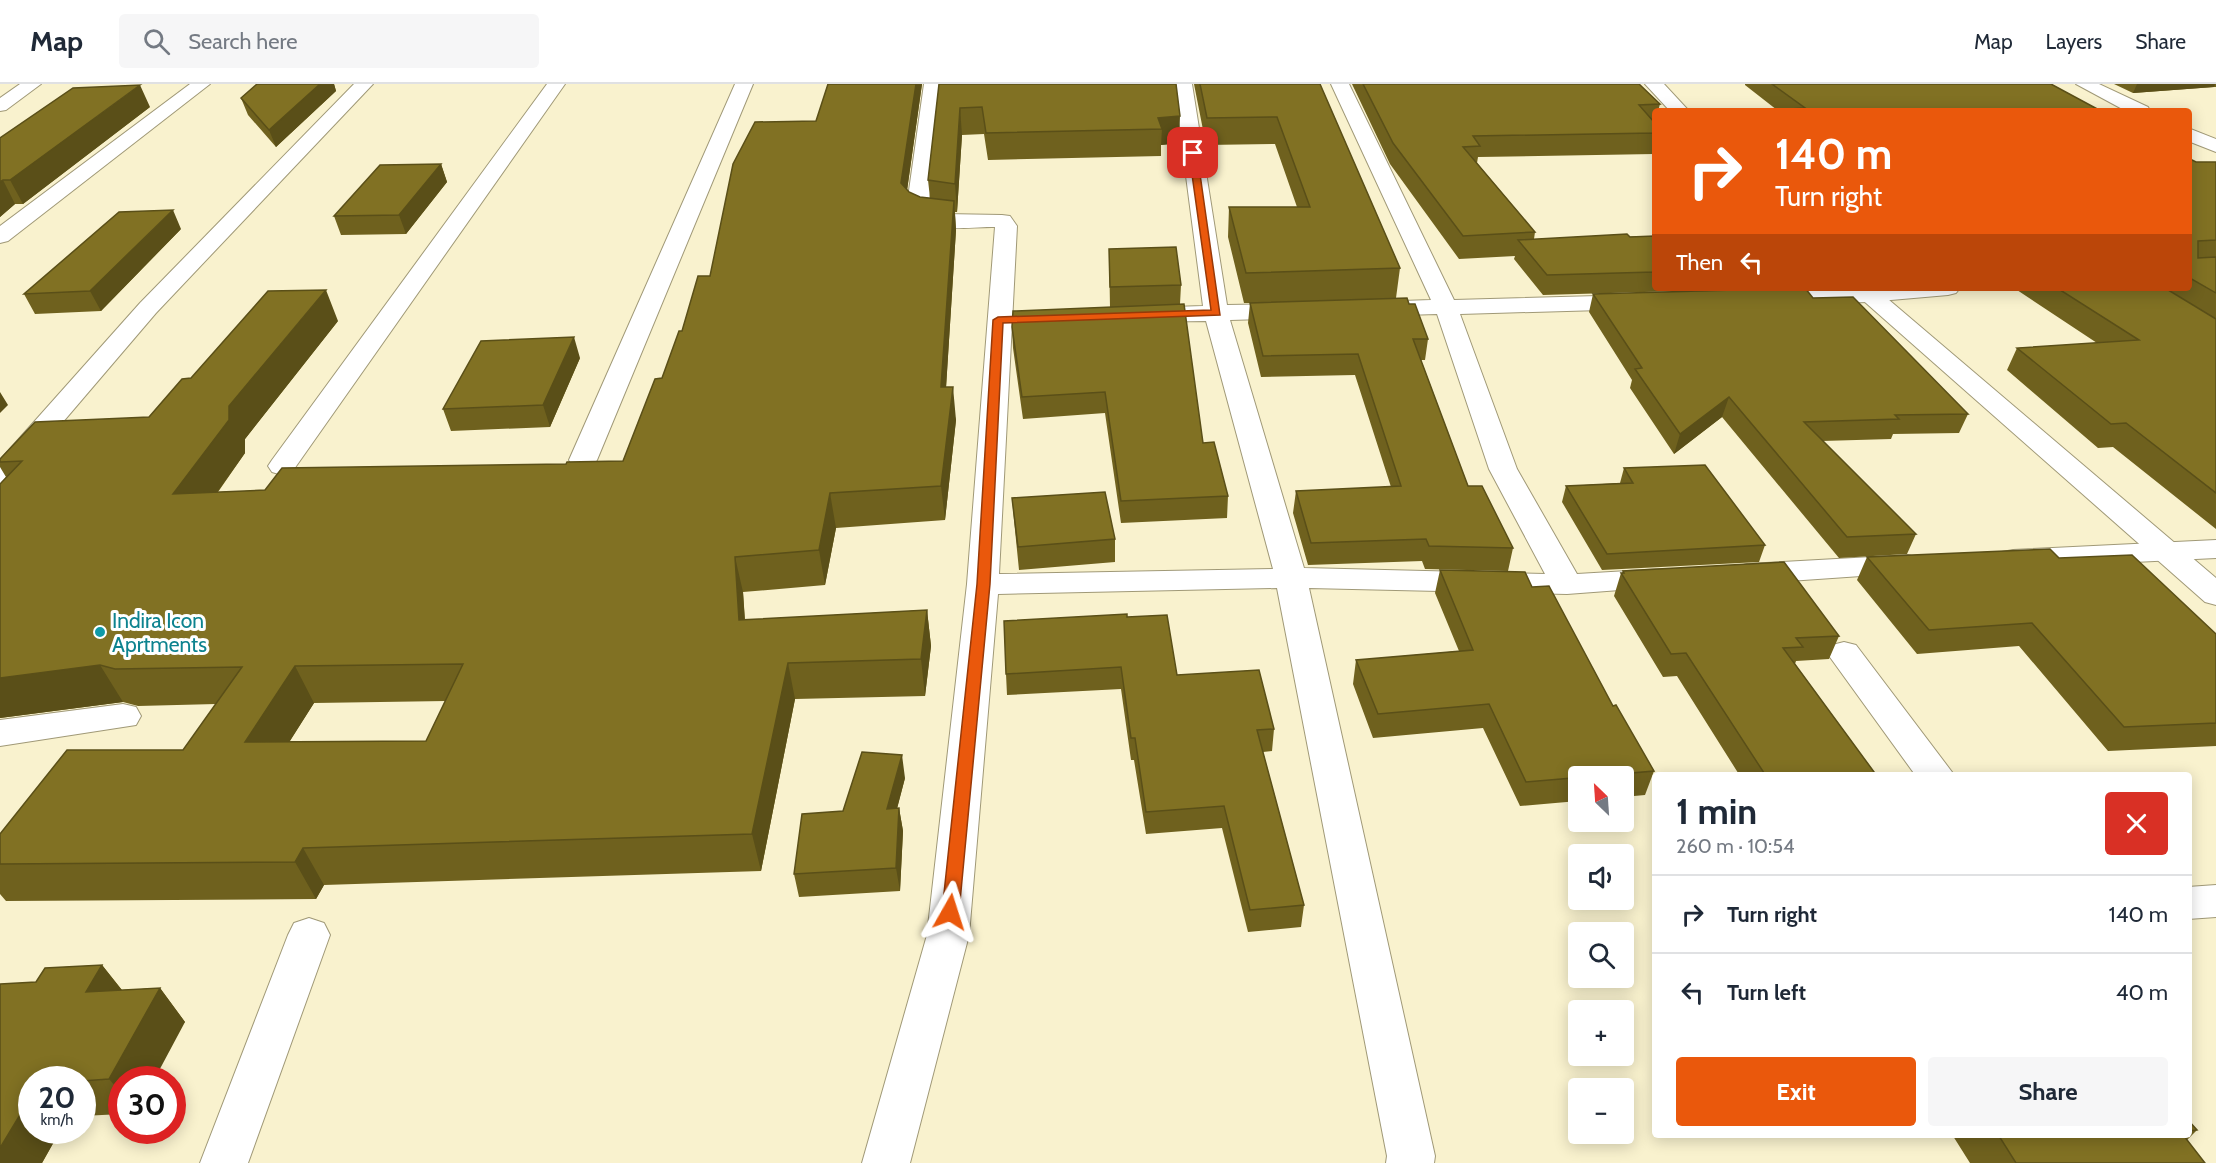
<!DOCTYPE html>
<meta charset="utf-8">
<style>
body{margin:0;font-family:Cabin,sans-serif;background:#f6f6f7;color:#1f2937;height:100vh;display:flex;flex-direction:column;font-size:22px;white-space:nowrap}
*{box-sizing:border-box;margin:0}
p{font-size:20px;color:#747a83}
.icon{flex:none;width:33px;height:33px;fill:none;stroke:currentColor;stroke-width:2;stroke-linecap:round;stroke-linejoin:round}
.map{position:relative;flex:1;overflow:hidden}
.side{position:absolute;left:1652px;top:688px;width:540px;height:366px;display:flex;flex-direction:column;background:#fff;border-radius:6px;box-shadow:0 3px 15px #0003}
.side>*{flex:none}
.banner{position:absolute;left:1652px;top:24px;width:540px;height:183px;border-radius:6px;box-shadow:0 3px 15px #0003;background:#ea580c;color:#fff;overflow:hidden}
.needle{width:39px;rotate:335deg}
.tools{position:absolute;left:1568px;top:682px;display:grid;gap:12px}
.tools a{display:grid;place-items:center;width:66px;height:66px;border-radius:6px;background:#fff;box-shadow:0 3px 15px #0003;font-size:30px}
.speed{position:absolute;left:18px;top:982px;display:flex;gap:12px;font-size:30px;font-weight:700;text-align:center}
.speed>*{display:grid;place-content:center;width:78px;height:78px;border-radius:50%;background:#fff;box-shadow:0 3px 15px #0003;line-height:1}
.speed small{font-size:15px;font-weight:400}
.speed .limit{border:9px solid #d22;background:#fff;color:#111}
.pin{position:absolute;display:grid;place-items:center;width:51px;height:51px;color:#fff;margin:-26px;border-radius:12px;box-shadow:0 3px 9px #0006}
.me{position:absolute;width:66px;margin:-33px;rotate:6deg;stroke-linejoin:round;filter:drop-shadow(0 0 4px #0008)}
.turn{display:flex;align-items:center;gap:21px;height:126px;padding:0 24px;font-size:27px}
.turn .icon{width:78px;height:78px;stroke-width:2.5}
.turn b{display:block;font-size:42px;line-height:51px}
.then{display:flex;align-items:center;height:57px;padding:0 24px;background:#0003;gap:12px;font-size:22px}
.round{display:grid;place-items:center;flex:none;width:63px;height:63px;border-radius:6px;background:#f6f6f7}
.summary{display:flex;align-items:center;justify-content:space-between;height:102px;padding:0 24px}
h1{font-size:36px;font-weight:700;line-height:45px}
.action{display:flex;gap:12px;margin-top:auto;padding:12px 24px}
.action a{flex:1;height:69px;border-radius:6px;background:#ea580c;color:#fff;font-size:24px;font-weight:700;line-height:69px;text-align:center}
.action a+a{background:#f6f6f7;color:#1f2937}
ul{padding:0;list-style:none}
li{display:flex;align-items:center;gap:18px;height:78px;padding:0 24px;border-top:2px solid #e0e1e3}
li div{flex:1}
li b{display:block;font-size:22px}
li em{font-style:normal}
header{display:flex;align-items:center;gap:36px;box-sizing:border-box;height:84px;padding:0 30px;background:#fff;border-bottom:2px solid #e0e1e3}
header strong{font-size:28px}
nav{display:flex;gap:33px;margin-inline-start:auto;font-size:21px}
.search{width:420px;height:54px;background:#f6f6f7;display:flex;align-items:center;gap:15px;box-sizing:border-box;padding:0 21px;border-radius:6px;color:#747a83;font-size:22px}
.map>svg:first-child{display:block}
</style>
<header>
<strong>Map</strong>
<div class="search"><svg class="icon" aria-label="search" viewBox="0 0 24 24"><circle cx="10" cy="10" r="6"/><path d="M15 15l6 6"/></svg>Search here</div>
<nav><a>Map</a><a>Layers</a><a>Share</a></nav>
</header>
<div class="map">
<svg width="2216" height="1079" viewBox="0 0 2216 1079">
<rect width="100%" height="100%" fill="#f9f2ce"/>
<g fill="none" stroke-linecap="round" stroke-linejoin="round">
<defs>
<path id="minor" d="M20 0H41L6 26 0 27V14Z
M190 0H210L8 157 0 159V142Z
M354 0H373L156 229 10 400 0 403V376L140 219Z
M547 0H565L292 388 282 391 272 388 268 382 272 376Z
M735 0H753L597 376 593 382 583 385 573 382 569 376Z
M924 0H942L928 126 944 130 1002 131 1010 132 1017 142 999 490 1273 485 1206 237 1141 238 1132 236 1129 231 1132 226 1141 224 1203 222 1174 0H1192L1227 221 1293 220 1302 222 1305 227 1302 232 1293 234 1230 236 1304 484 1545 490 1489 385 1437 230 1372 232 1363 230 1360 225 1363 220 1372 218 1431 216 1331 0H1349L1454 216 1635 211 1643 213 1647 218 1643 223 1635 225 1460 230 1517 385 1577 490 1662 485 1673 488 1678 495 1673 502 1567 510 1309 504 1435 1072 1434 1079H1386L1387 1072 1277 504 998 510 969 851 910 1079H862L927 851 967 500 995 143C970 142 923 152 906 128Z
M2076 0H2099L2148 23 2150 27H2126Z
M2188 44 2216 55V68L2188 57Z
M1865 204H1960L1956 209 1948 211 1868 218 1767 221 1759 219 1755 214 1759 209 1767 207Z
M2216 456V474L2013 484 2002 482 1997 475 2002 468 2013 466Z
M1908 471 1919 474 1924 481 1919 488 1747 500 1736 497 1731 490 1736 483 1747 480Z
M1844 558 1856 561 1955 692H1916L1827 569 1832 561Z
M123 620 136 623 141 632 136 641 0 662V636Z
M2216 801V833L2188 835V803Z
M309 834 324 839 330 851 248 1079H200L288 851 294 839Z"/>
<path id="major" d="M1645 0H1664L1689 27H1670Z
M1849 204H1875L2216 494V521L2205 518Z"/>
</defs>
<use href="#minor" stroke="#a09977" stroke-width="2"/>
<use href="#major" stroke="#a09977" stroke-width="2"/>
<use href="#minor" fill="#fff" fill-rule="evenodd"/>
<use href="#major" fill="#fff" fill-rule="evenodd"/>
</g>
<path fill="#6f611e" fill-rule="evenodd" d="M257 0H334L336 7 276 63 248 31 241 14Z
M828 0H922L907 106 909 108 920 113 930 114 928 96 939 0H1176L1179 59 1161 61V72L988 76 984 50 962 51 957 128H955L956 146 946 303 956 336 945 436 836 444 825 501 743 508 745 536 927 526 931 562 925 612 795 615 761 787 324 801 316 815 6 817 0 810V750L183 666 216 620 138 622 123 618 0 634V400L6 393 0 383V375L149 333 191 294 338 237 245 355V369L218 408 265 406 566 380 623 377 662 294 682 247 710 192 816 37ZM446 617 426 657 289 658 314 619Z
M1194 0H1320L1400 184 1396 214 1409 220 1428 255 1425 276H1421L1468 402 1513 464 1508 487 1425 485 1422 477 1308 481 1293 429 1296 407 1391 403 1355 291 1261 293 1248 239 1250 219H1244L1228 153 1229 123H1297L1275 60 1206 61Z
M1352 0H1639L1660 20 1658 27H1654V70L1478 73 1477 79 1535 148 1534 155 1654 152V204H1784L1543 211 1514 175 1515 172 1459 175 1390 80Z
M1745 0H2051L2101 27 1777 26 1745 1Z
M2114 0H2216V3H2214L2133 9Z
M150 23 23 120H15L0 133V54Z
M2188 74 2196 78H2216V445L2113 363 2098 364 2007 286 2017 264 2097 259 2014 204H2188Z
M441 80 447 98 406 150 341 151 334 132Z
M181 145 101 227 35 230 24 210Z
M1109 165 1181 201 1180 220 1203 359 1228 412 1227 434 1121 439 1105 329 1023 335 1013 264 1012 243 1110 223Z
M1593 210 1813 214 1968 330 1959 349 1893 350 1891 355 1822 357 1916 450 1907 470 1839 474 1722 333 1674 370 1630 304 1632 296 1589 228Z
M580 274 550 343 451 347 443 325Z
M1624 384 1765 461 1759 478 1602 486 1562 418 1566 402 1620 399Z
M1012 414 1115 455V478L1019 486 1014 436Z
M1867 473 2059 474 2216 550V662L2108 667 2019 562 1917 570 1857 496Z
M1440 486 1532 503 1613 622 1654 687 1645 711 1623 713V693H1578V717L1520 722 1483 644 1373 654 1353 600 1356 576 1459 567 1435 509Z
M1623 487 1839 552 1829 575 1796 577 1795 580 1877 692H1740L1677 592 1663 593 1614 512 1621 489H1622Z
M1127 533 1177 591 1274 645 1272 667 1263 668 1304 821 1301 843 1248 848 1222 744 1146 750 1134 676H1131L1121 605 1007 611 1006 590Z
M905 694 897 724H899L903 747 900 807 799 813 794 790 843 727Z
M102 881 122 906 160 904 185 938 122 996V1030L82 1032V996H32L60 1047 42 1079H0L36 898Z
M2188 1036 2197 1046 2187 1056 2205 1079H1970L1953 1052H2188Z"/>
<path fill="#5a4f18" d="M320 0H334L336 7 276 63 269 46Z
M916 0H922L904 128 901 99Z
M2137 0H2215L2214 3 2133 9Z
M140 1 150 23 23 120 10 96Z
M960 24 962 51 957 128 955 100Z
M1180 32 1179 59 1161 61 1162 45 1158 34Z
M441 80 447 98 406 150 399 131Z
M3 96 15 120 0 133V98Z
M954 117 956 146 944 336 941 303Z
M173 126 181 145 101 227 90 207Z
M326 206 338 237 245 355V369L191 445 173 410 229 322Z
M574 253 580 274 550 343 543 321Z
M953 303 956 336 945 436 941 402Z
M0 308 8 321 0 329Z
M1729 313 1722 333 1674 370 1680 350Z
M830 409 836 444 825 501 819 466Z
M735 473 743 508 747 572 739 536Z
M927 526 931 562 925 612 921 575Z
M788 579 795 615 761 787 752 750Z
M100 581 123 618 0 634V594Z
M295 582 314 619 266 695 245 658Z
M902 671 905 694 891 748 887 725Z
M899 724 903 747 900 807 896 784Z
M303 764 324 801 316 815 295 778Z
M102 881 128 914 86 908Z
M160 904 185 938 154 996H122V1010L109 995Z
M32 1011V1047H60L42 1079H0V1064Z"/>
<path fill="#817123" stroke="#5a4f18" stroke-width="1.5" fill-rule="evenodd" d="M257 0H320L269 46 241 14Z
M828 0H916L901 99 909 108 920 113 954 117 941 303H953L941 402 830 409 819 466 735 473 739 536 927 526 921 575 788 579 752 750 303 764 295 778 0 780V750L67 666H183L242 583 115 585 100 581 0 594V400L22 377 0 378V375L35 338 149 333 182 295 191 294 268 207 326 206 229 322V336L173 410 265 406 282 384 566 380 567 378 623 377 655 295 662 294 679 247H682L698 192H710L733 80 755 38 816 37ZM463 580 426 657 245 658 295 582Z
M939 0H1176L1180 32 1158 34 1162 45 986 49 982 23 960 24 955 100 928 96Z
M1200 0H1320L1400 184 1246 189 1229 123H1310L1277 33 1207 34Z
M1363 0H1639L1660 20 1639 21 1654 38V49L1473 52 1480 62 1463 63 1535 148 1463 152 1393 59Z
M1772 0H2051L2101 27H1756L1805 24Z
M140 1 10 96H3L0 98V54L73 4Z
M2188 74 2196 78H2216V156L2198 157V174L2216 173V209L2188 193Z
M441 80 399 131 334 132 380 81Z
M173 126 90 207 24 210 119 128Z
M1627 150 1630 153 1654 152V188L1547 191 1518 156Z
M1176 163 1181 201 1110 203 1109 165Z
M1805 204 1813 214 1853 213 1968 330 1895 331 1899 335 1804 338 1916 450 1847 453 1729 313 1680 350 1635 285 1642 284 1593 210Z
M2057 204H2165L2216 235V409L2126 339 2111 340 2017 264 2139 256Z
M1407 214 1409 220H1415L1428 255H1413L1468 402H1482L1513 464 1429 462 1426 455 1311 459 1296 407 1401 402 1358 270 1263 272 1250 219Z
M1184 220 1203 359 1214 358 1228 412 1121 417 1105 308 1022 313 1012 243 1013 227Z
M574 253 543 321 443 325 481 257Z
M1705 381 1765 461 1607 470 1566 402 1633 399 1624 384Z
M1105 408 1115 455 1018 463 1012 414Z
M2050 465 2059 474 2132 471 2216 550V639L2124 643 2032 539 1929 546 1867 473Z
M1784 478 1839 552 1796 554 1803 563 1783 564 1877 692H1766L1686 569 1671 570 1621 489H1624L1623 487Z
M1440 486 1525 488 1532 503 1549 502 1613 622 1616 621 1654 687 1526 698 1489 620 1378 630 1356 576 1473 566Z
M1127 530V533L1167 531 1177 591 1259 586 1274 645 1257 646 1304 821 1250 826 1224 722 1146 728 1135 654H1131L1121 583 1006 590 1004 537Z
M862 668 902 671 887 725 899 724 896 784 794 790 802 730 843 727Z
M102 881 86 908 160 904 109 995 82 997V996H32V1011L0 1064V900L36 898 45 884Z
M2188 1036 2197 1046 2188 1047Z
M1999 1052H2184L2205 1079H2016Z"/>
<path fill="#ea580c" stroke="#983908" stroke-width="1.5" d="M1193 66 1197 69 1220 231 1003 239 990 500 959 828 956 832H944L942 828 977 500 993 236 998 233 1211 226 1189 69Z"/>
<circle fill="#0f9aa8" stroke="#fff" stroke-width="2" cx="100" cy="548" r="6"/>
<g text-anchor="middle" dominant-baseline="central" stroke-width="6" stroke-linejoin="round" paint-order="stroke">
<g font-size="21" fill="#0d838f" stroke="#fff" text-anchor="start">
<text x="112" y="536">Indira Icon<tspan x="112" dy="24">Aprtments</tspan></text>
</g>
</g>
</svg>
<div class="tools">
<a><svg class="needle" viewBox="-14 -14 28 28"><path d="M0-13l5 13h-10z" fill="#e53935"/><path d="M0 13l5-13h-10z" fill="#747a83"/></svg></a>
<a><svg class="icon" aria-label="sound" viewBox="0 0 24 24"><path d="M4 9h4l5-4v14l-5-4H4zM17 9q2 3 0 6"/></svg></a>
<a><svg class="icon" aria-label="search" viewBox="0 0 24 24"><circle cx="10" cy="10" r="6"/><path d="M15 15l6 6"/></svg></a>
<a>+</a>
<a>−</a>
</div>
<div class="speed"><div>20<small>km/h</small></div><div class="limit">30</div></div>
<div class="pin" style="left:1193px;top:69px;background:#d93025"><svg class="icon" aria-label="arrive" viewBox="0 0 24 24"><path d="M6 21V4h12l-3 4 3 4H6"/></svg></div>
<svg class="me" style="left:950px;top:828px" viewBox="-20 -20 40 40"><path d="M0-17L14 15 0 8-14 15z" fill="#ea580c" stroke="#fff" stroke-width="4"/></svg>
<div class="banner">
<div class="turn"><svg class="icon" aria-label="right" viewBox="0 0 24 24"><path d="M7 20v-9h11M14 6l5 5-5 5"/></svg><div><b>140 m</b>Turn right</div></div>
<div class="then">Then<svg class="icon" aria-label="left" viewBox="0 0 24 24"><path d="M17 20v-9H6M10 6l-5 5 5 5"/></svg></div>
</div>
<section class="side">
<div class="summary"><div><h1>1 min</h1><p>260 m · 10:54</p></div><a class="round" style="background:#d93025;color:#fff"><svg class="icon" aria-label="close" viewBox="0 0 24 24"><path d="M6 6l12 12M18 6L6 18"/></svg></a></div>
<ul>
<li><svg class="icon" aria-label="right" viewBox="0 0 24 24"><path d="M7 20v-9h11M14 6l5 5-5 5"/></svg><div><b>Turn right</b></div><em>140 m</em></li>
<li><svg class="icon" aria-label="left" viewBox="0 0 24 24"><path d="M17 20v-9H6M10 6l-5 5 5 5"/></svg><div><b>Turn left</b></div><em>40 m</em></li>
</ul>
<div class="action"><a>Exit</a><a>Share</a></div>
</section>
</div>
